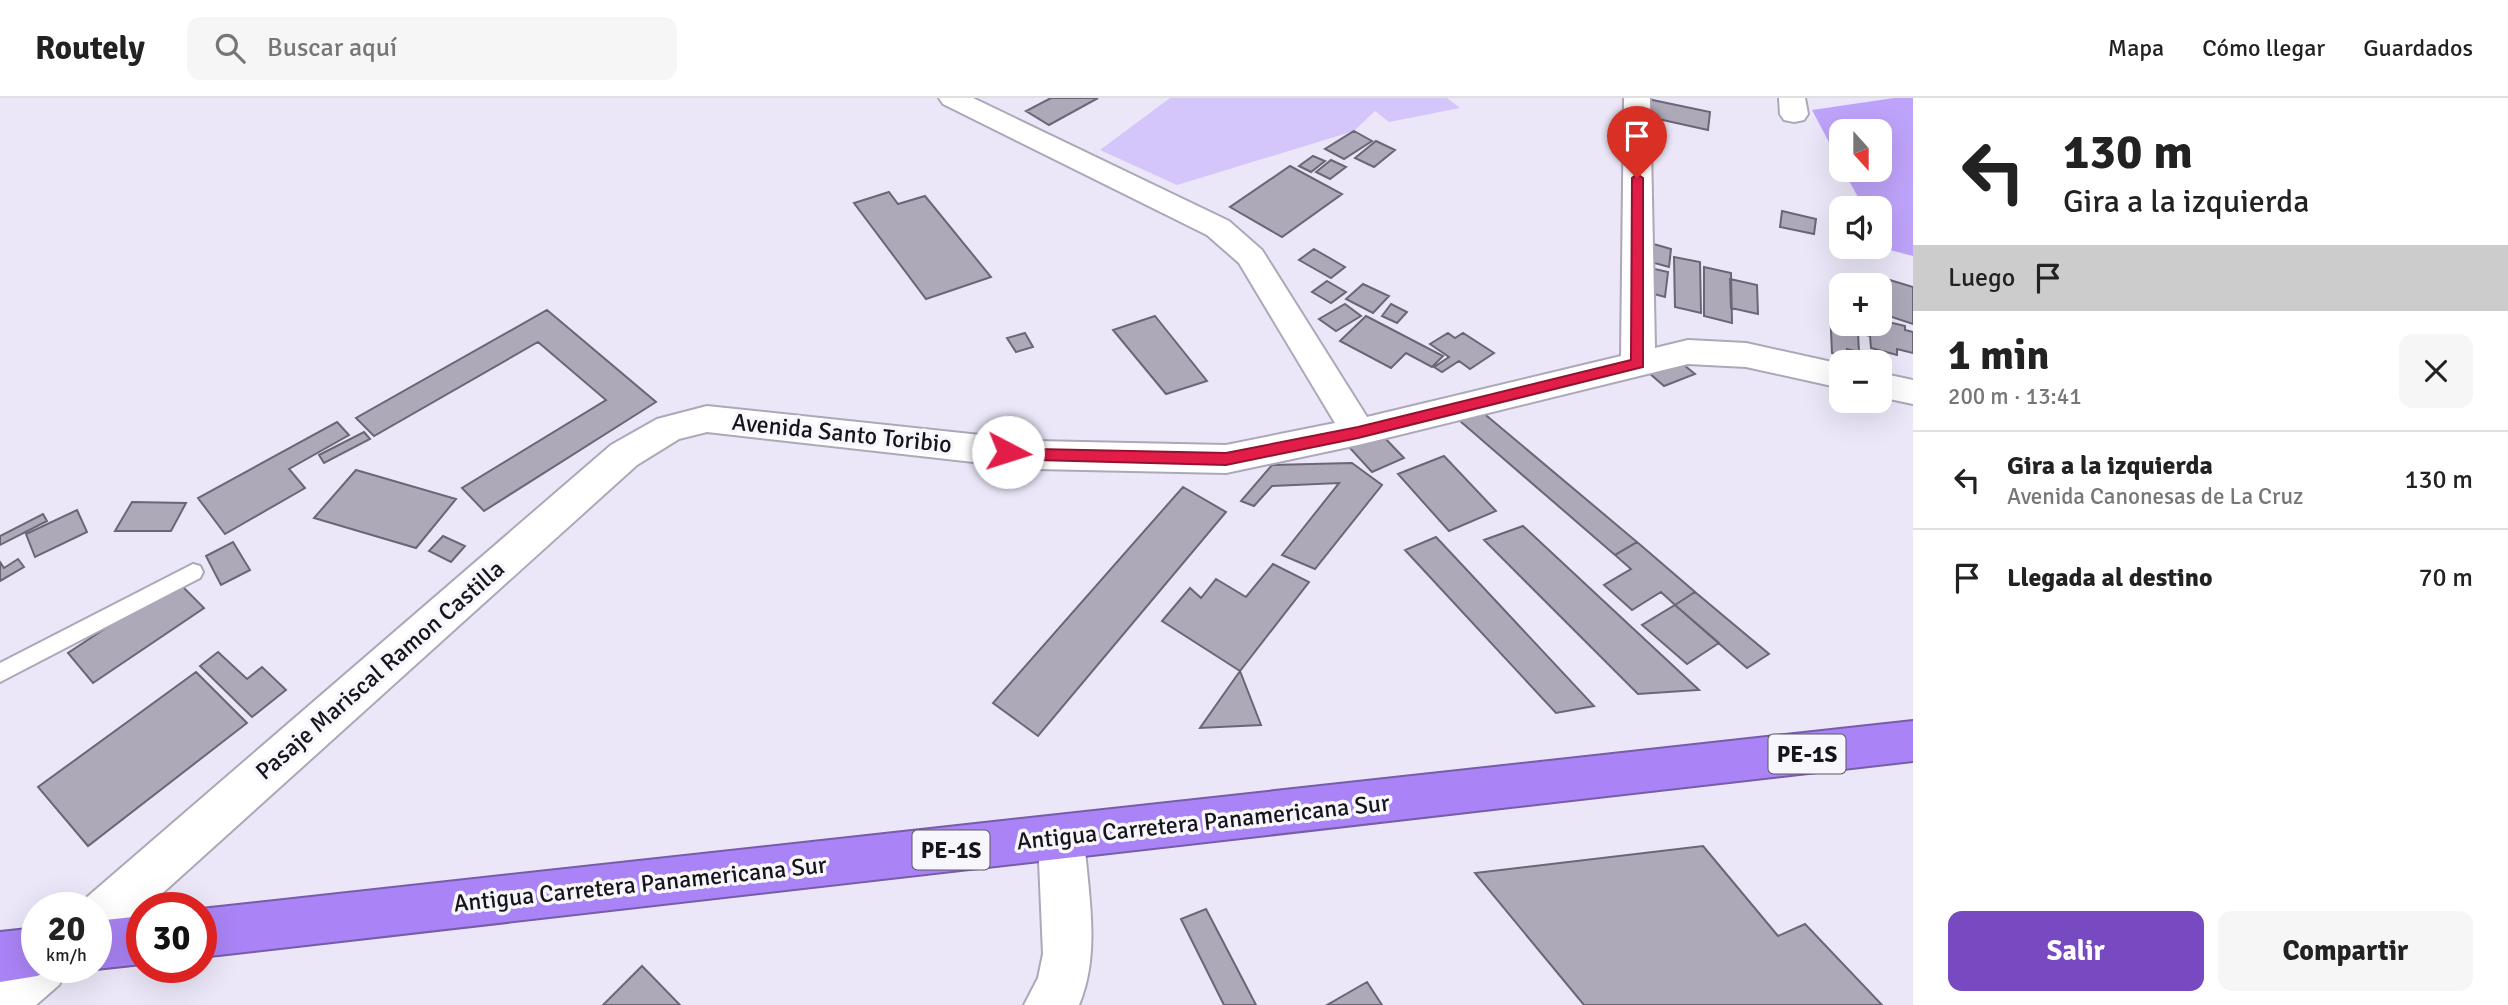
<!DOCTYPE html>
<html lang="es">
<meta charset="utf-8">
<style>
body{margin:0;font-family:Signika,sans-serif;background:#f6f6f6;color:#222;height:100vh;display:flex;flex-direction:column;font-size:26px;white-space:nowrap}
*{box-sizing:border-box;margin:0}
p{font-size:23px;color:#767676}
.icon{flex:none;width:38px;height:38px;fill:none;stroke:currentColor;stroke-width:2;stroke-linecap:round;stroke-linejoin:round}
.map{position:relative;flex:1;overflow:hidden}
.sheet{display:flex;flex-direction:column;background:#fff;width:595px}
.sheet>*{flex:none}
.top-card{background:#fff;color:#222;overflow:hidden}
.needle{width:46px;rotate:159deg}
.tools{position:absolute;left:1829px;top:21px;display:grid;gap:14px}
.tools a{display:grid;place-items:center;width:63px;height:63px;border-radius:14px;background:#fff;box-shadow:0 7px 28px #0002;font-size:35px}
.speed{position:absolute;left:21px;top:794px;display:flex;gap:14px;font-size:35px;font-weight:700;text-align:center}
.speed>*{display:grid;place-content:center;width:91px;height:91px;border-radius:50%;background:#fff;box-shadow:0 7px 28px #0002;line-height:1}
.speed small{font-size:18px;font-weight:400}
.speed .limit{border:10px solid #d22;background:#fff;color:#111}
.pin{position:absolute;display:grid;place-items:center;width:60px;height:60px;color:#fff;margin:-72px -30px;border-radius:50% 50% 50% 0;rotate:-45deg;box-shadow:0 0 7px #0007}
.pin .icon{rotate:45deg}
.me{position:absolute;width:77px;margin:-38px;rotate:95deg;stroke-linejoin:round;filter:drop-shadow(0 0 5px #0008)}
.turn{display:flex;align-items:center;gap:24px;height:147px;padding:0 35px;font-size:32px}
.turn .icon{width:91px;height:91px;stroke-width:2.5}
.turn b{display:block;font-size:49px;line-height:60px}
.then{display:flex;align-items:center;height:66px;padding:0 35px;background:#0003;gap:14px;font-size:26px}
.round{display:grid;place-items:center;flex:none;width:74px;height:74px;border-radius:14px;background:#f6f6f6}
.overview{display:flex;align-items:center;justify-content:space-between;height:119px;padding:0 35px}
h1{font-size:42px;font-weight:700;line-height:52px}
.action{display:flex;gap:14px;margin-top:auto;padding:14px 35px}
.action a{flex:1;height:80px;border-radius:14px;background:#784ac2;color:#fff;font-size:28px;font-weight:700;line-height:80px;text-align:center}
.action a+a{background:#f6f6f6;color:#222}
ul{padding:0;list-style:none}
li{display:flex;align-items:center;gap:21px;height:98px;padding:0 35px;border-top:2px solid #e0e0e0}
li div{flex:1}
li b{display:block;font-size:26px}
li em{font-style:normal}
header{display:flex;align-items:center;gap:42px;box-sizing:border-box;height:98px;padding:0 35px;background:#fff;border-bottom:2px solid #e0e0e0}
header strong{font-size:33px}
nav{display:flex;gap:38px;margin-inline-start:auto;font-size:24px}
.search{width:490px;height:63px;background:#f6f6f6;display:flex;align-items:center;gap:18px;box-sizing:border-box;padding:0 24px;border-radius:14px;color:#767676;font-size:26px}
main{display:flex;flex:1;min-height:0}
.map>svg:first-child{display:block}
</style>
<header>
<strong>Routely</strong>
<div class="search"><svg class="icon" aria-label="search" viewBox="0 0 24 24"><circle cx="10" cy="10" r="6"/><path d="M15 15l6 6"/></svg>Buscar aquí</div>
<nav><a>Mapa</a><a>Cómo llegar</a><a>Guardados</a></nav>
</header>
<main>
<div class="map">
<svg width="1913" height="907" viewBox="0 0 1913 907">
<rect width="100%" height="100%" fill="#ebe7f8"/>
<path fill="#d4c6fb" d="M1170 0H1447L1460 10 1389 24 1375 13 1354 33 1177 87 1100 52Z"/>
<path fill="#bea3fa" d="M1894 0H1913V158L1886 151 1880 140V110H1864L1843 72H1880V33H1841V67L1812 12Z"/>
<path fill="#ada9b9" stroke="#6a6675" stroke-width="2" d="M1051 0H1098L1049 27 1026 13Z
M1643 0 1710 14 1708 32 1640 17Z
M1354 33 1372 43 1344 61 1325 51Z
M1376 43 1395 52 1374 69 1355 60Z
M1313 58 1325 63 1311 74 1299 68Z
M1331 62 1346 69 1330 81 1316 74Z
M1290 68 1342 96 1282 139 1230 109Z
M889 94 898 106 925 98 991 179 926 201 854 105Z
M1782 113 1816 121 1814 136 1780 129Z
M1643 143 1671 151 1669 169 1640 161Z
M1314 151 1345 169 1331 180 1299 162Z
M1674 159 1700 164 1701 215 1675 209Z
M1646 169 1668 174 1665 199 1643 193Z
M1704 169 1731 175 1732 225 1704 218Z
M1880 179 1913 189V226L1880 215Z
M1730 181 1757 187 1758 216 1731 210Z
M1327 183 1346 194 1331 205 1312 194Z
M1363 186 1389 198 1373 215 1346 201Z
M1345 206 1361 218 1336 233 1319 221Z
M1391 206 1407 214 1397 225 1382 218Z
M1830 210 1841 212V226H1869L1870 238 1858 235 1859 254 1847 251V259L1832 255Z
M547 212 656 304 484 413 462 390 606 302 538 244 374 338 356 320Z
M1155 218 1207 283 1166 296 1113 232Z
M1366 218 1443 258 1432 269 1406 255 1391 270 1340 243Z
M1880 222 1905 228V232L1913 234V255L1897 251V257L1871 250 1869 226H1880Z
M1025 235 1033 249 1016 254 1007 240Z
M1448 235 1455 240 1463 235 1494 255 1470 271 1459 263 1442 274 1434 269 1449 259 1430 246Z
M1679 263 1695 276 1664 288 1648 274Z
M1481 313 1637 444 1615 457 1460 323Z
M337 324 349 337 289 371 305 390 225 436 198 400Z
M364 334 370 341 324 365 319 357Z
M1380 335 1404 360 1372 374 1348 348Z
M1444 358 1496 413 1449 433 1398 376Z
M1352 365 1382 387 1315 471 1282 457 1339 385 1272 388 1254 408 1241 403 1272 367Z
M356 372 456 401 416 450 314 420Z
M1183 389 1226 414 1038 638 993 605Z
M132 404 186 405 171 433H115Z
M77 412 87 434 35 459 26 436Z
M43 416 47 423 0 447V438Z
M1523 428 1699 592 1638 596 1484 442Z
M443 438 465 448 451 464 429 453Z
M1436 439 1594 608 1556 615 1405 452Z
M233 444 250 472 221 487 206 458Z
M1637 444 1695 494 1675 507 1661 494 1632 512 1604 487 1631 471 1615 457Z
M18 461 24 469 0 483V464L4 470Z
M1273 466 1309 484 1240 573 1162 523 1190 490 1201 500 1216 481 1246 499Z
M177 483 204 510 93 585 68 555Z
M1695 494 1769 556 1747 570 1675 507Z
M1675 507 1719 545 1687 566 1642 527Z
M218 554 247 581 262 569 286 592 252 619 200 568Z
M1240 573 1261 627 1200 630Z
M196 574 247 625 88 748 38 689Z
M1703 748 1778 838 1805 826 1882 907H1584L1475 775Z
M1206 811 1256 907H1224L1181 821Z
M642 868 680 907H603Z
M1367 884 1382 907H1327Z"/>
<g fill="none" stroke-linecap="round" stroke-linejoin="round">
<defs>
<path id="lane" d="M193 466 200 468 203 474 200 480 0 584V565Z"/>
<path id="street" d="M939 0H973L1229 123 1262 152 1367 319 1621 258 1624 0H1650L1655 250 1688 242 1746 245 1841 266V290L1746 269 1688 266 1358 347 1226 375 1036 371 707 334 679 341 637 367 146 810H142V814L113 840 96 847V810H77L79 806 611 347 657 321 707 308 1036 343 1226 347 1335 325 1239 165 1207 137 943 6Z
M1779 0H1805L1808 16 1804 22 1794 24 1784 22 1780 16Z
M1880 275 1913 282V306L1880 299Z
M1061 718 1077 724 1084 740C1088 795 1101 855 1079 907H1024L1038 880 1043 856 1038 740 1045 724Z
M37 847V870H67L59 887 36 907H0V873L25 853Z"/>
<path id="highway" d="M1913 623V663L201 859V811Z
M142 818V866L96 871 92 870H96V823Z
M37 830V870L54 871 37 878 0 884V834Z"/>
</defs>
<use href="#lane" stroke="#aca8b7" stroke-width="4"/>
<use href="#street" stroke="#aca8b7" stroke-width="4"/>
<use href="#highway" stroke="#775da9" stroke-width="4"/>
<use href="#lane" fill="#fff" fill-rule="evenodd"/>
<use href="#street" fill="#fff" fill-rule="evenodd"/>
<use href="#highway" fill="#aa84f6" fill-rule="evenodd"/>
</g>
<path fill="#e11d48" stroke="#92132f" stroke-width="2" d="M1637 76 1643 80V269L1358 340 1226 367 1036 362 1008 359 1001 354 1008 348 1036 351 1226 355 1358 329 1631 262 1632 80Z"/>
<g text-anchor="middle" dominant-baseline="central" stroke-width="7" stroke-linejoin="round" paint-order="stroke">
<g fill="#f8f6fd" stroke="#5a585f" stroke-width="2">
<rect x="1768.5" y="636.5" width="77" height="39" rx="5"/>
<rect x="912.5" y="732.5" width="77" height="39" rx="5"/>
</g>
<g font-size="23" font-weight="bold" fill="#17151b">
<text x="1807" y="656">PE-1S</text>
<text x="951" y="752">PE-1S</text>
</g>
<g font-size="24" fill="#17151b" stroke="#f8f6fd">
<text transform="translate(842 335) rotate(6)">Avenida Santo Toribio</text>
<text transform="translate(380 572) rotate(-41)">Pasaje Mariscal Ramon Castilla</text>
<text transform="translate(1203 724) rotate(-6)">Antigua Carretera Panamericana Sur</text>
<text transform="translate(640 786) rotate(-6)">Antigua Carretera Panamericana Sur</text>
</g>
</g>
</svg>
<div class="tools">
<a><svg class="needle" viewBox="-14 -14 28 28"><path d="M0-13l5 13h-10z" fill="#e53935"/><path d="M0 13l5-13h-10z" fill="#767676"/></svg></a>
<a><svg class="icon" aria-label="sound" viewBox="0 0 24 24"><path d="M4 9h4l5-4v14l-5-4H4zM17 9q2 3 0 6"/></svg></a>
<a>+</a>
<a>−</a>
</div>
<div class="speed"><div>20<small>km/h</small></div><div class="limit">30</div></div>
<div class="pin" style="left:1637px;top:80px;background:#d93025"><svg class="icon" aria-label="arrive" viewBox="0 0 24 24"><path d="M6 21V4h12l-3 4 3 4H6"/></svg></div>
<svg class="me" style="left:1008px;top:354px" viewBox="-20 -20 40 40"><circle r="19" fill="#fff"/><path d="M0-13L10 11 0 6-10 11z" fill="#e11d48"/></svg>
</div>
<section class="sheet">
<div class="top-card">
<div class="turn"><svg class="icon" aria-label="left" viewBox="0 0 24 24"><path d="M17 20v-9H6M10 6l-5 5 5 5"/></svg><div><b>130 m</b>Gira a la izquierda</div></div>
<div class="then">Luego<svg class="icon" aria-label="arrive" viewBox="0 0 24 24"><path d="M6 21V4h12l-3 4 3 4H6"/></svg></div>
</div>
<div class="overview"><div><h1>1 min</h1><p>200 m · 13:41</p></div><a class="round"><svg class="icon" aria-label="close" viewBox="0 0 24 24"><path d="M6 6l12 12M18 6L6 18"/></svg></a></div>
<ul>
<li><svg class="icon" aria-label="left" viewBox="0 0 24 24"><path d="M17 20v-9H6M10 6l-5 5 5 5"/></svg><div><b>Gira a la izquierda</b><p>Avenida Canonesas de La Cruz</p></div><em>130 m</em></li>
<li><svg class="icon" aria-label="arrive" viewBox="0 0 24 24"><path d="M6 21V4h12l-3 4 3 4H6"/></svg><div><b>Llegada al destino</b></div><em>70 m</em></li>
</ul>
<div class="action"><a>Salir</a><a>Compartir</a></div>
</section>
</main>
